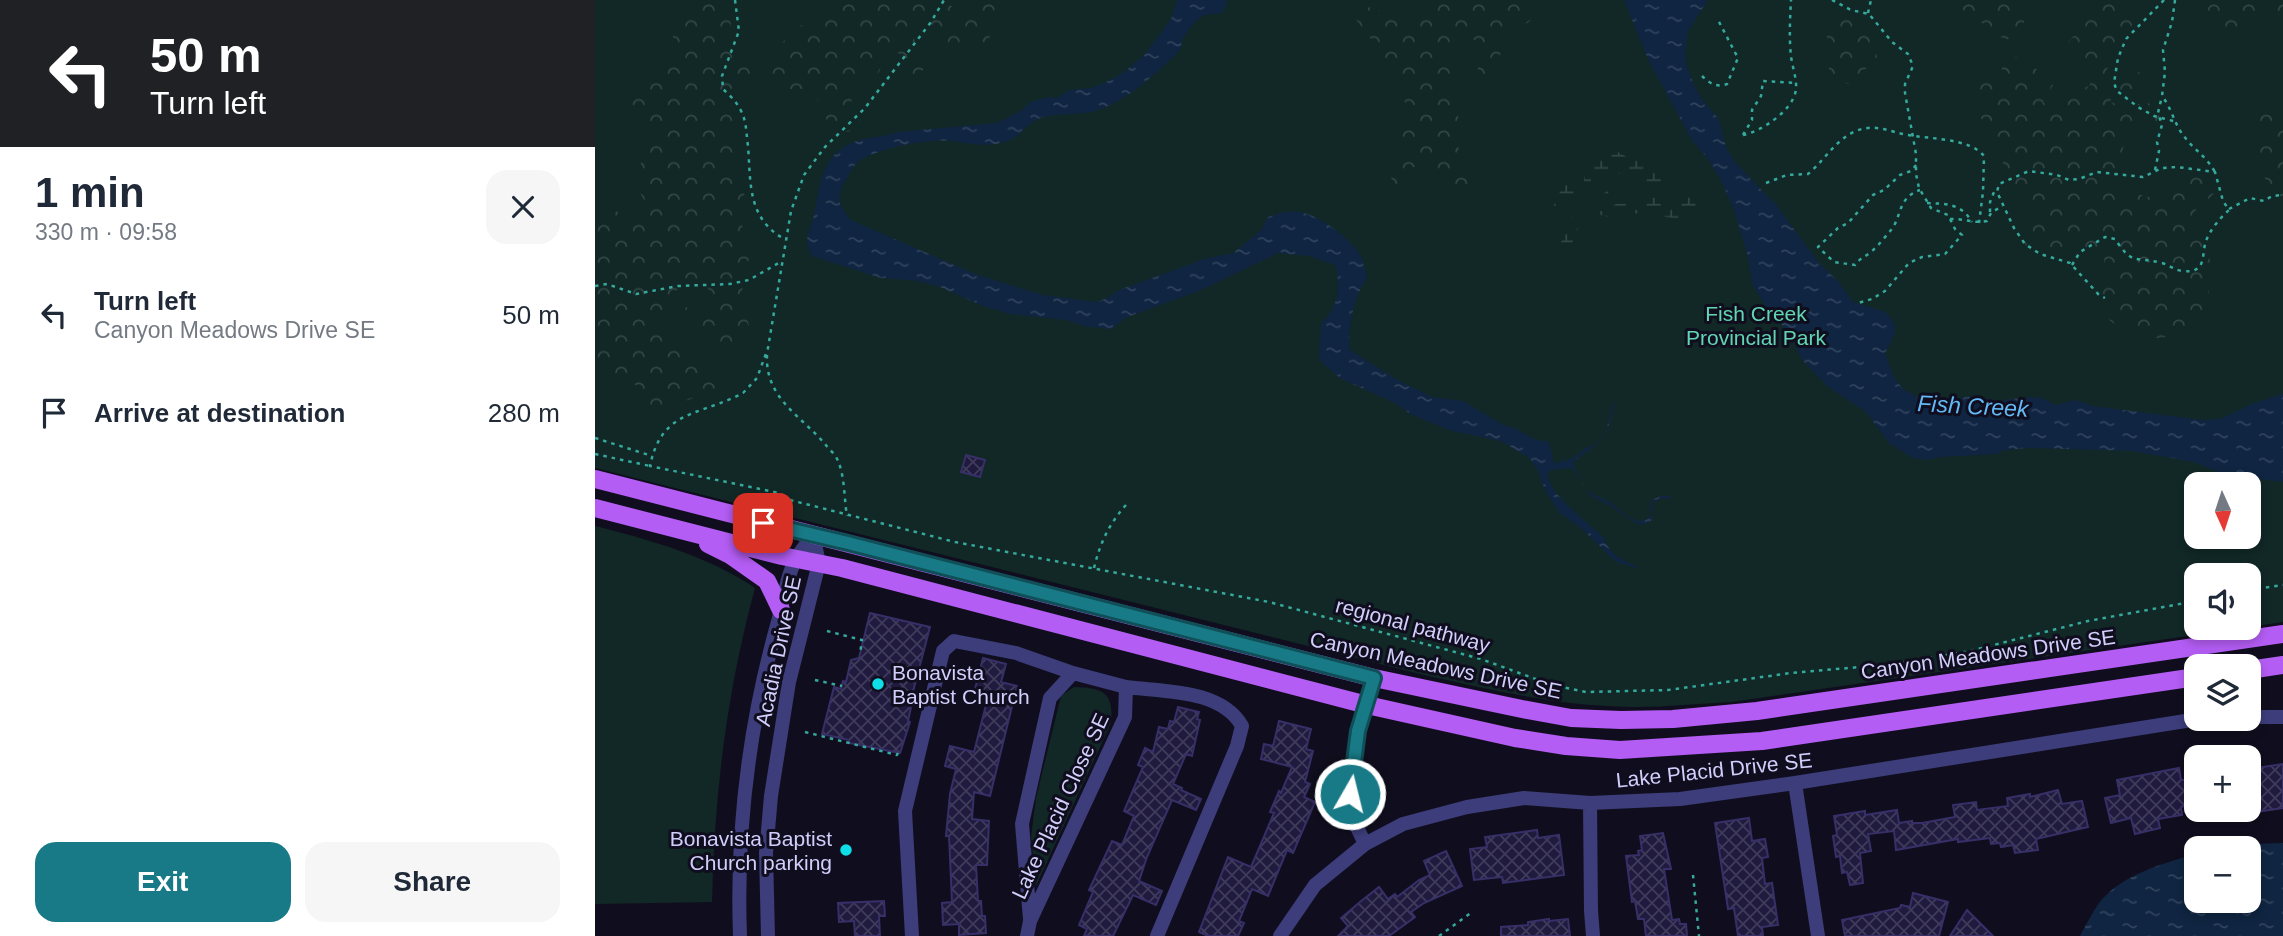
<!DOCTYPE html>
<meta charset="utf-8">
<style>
body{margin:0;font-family:Arial,sans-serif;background:#f6f6f7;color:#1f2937;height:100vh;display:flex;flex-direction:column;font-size:26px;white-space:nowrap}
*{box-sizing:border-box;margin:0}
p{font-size:23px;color:#747a83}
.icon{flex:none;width:38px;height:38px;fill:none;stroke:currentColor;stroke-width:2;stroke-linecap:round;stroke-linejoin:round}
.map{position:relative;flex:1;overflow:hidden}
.drawer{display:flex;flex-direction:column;background:#fff;width:595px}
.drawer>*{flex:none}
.hud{background:#202124;color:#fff;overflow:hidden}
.needle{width:46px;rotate:177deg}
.fabs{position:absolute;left:1589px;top:472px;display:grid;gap:14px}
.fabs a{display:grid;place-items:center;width:77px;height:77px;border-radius:14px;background:#fff;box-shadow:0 4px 10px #0003;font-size:35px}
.pin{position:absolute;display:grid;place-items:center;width:60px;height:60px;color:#fff;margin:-30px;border-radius:14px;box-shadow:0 4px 10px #0006}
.me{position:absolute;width:77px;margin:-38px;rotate:8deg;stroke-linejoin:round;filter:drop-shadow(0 0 5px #0008)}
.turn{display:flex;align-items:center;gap:24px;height:147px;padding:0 35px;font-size:32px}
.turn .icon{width:91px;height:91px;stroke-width:2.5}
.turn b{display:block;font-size:49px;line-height:60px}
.round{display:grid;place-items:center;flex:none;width:74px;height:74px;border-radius:21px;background:#f6f6f7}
.summary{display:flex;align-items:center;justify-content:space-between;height:119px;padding:0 35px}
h1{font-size:42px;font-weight:700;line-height:52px}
.action{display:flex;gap:14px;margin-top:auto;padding:14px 35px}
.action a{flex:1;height:80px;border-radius:21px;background:#187a86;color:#fff;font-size:28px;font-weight:700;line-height:80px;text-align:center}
.action a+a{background:#f6f6f7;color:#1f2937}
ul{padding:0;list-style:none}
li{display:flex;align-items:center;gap:21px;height:98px;padding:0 35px}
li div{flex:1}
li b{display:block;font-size:26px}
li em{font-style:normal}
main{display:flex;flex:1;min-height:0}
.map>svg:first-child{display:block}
</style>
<main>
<section class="drawer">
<div class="hud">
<div class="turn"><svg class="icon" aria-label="left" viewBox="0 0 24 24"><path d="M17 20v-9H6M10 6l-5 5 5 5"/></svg><div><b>50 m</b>Turn left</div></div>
</div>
<div class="summary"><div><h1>1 min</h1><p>330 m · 09:58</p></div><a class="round"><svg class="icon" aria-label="close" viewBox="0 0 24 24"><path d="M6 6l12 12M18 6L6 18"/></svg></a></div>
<ul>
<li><svg class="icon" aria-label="left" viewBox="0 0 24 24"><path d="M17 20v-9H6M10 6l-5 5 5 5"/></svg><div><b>Turn left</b><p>Canyon Meadows Drive SE</p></div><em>50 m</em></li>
<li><svg class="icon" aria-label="arrive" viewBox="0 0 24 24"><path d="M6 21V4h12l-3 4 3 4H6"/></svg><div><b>Arrive at destination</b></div><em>280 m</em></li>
</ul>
<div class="action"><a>Exit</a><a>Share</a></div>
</section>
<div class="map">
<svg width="1688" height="936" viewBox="0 0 1688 936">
<defs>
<pattern id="forest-crowns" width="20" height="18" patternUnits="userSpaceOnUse" patternTransform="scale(1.75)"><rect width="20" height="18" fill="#112826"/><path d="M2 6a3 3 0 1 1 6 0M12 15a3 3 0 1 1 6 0" fill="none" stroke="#334646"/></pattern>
<pattern id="wetland-marsh" width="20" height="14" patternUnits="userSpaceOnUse" patternTransform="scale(1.75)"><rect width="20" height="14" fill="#112826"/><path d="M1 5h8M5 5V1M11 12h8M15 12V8" fill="none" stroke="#334646"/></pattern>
<pattern id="water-ripples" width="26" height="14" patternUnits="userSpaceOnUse" patternTransform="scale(1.75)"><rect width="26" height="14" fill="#0f2541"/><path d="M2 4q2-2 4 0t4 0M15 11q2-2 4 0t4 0" fill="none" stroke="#31435d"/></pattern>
<pattern id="building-cross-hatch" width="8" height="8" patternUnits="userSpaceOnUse" patternTransform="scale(1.75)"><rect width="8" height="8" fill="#201b3e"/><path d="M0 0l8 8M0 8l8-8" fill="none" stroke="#3f3b5b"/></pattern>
</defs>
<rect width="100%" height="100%" fill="#100e1e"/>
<path fill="#112826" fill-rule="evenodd" d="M0 0H1688V622L1654 627V576H1601V628H1648L1136 702C1095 704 1054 709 1013 706 952 703 893 689 833 676L0 468ZM1601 485H1654V537H1601Z
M0 526C53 539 115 557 160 588 132 691 119 795 117 902L0 904Z
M479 687C508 688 519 692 516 723L441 886 436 837 441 798 466 696Z"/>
<path fill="url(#forest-crowns)" d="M96 0H129L135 14 136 29 159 74C154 84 147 82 138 85L133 98 134 105 140 118 142 146 139 167 141 173 150 185 149 198 144 210V217L156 249 147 291 155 332 154 338 144 346 112 348C87 325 129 304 109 283 97 282 87 284 79 293L93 309 95 316C86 324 82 319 71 316L65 327C72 336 78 337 87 342 94 345 96 353 102 357 109 363 120 365 124 373 133 394 105 396 93 400 81 403 73 409 61 407 48 404 51 396 44 388 34 377 15 382 2 382L0 379V205C20 201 33 230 52 219 54 198 43 197 42 182 41 160 68 133 50 115 44 108 34 104 27 99L29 93C35 89 43 90 49 87 61 79 73 66 76 53 82 29 71 17 96 0Z
M238 0H351L370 21 376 18 378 12 372 0H403L393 28 398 53 389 63 384 59 379 48 356 59C351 53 353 50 351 43 348 32 332 19 321 17 305 43 346 59 321 77L315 74 309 57 303 53C287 54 287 71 278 82 274 82 270 82 266 83 256 86 255 101 258 109 262 116 266 116 266 124 257 135 247 131 234 130L228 105 213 92 207 89H182L174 70 184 61 180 50 182 43 189 41 192 29 231 19 236 15Z
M822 0H919C928 5 935 8 937 19 931 26 924 25 918 31 910 39 900 67 897 78L891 82H885C879 68 888 54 880 40L868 36 863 38C856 50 864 63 858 76L853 79 847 77 840 79 838 85C842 93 849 93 855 99 869 114 861 129 863 147 872 159 878 170 879 186 858 203 852 182 841 173 834 168 827 167 818 167L800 186C790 172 803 169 804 156 805 139 792 130 810 115 814 84 787 54 770 31 764 23 758 18 755 8 778 0 800 23 823 24 831 16 829 8 822 0Z
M1365 0H1386L1389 6 1395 11 1401 9 1407 0H1431C1432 17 1429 37 1410 40L1383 20 1370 15Z
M1492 0H1544L1536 28 1511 71 1510 84C1524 84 1529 72 1549 72L1553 78C1544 93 1526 86 1515 101 1531 112 1550 97 1565 107L1564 121C1524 127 1526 159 1519 190L1523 196 1543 194 1557 198H1571L1577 195 1581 190V178L1609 175 1615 180 1619 193C1613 203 1600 201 1600 216L1611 223C1609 243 1617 259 1616 277 1615 293 1608 315 1596 326 1585 337 1560 340 1545 337 1534 334 1506 317 1502 307 1492 286 1519 261 1506 246L1448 255 1431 245 1426 240 1425 228 1437 220 1441 214C1436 209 1428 207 1424 201 1419 195 1412 185 1411 178 1409 171 1409 164 1406 157 1400 141 1349 67 1403 83L1409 79 1405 60C1421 53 1428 59 1441 69 1448 75 1454 77 1458 85L1448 102 1454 106C1470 104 1481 92 1495 85L1494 78C1484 69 1462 56 1475 40 1479 35 1484 32 1487 26L1486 13Z
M1609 0H1688V18L1679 11H1646L1642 17 1648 29 1647 35H1634L1616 27 1614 15 1602 11Z
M1250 16 1270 20 1278 38 1282 57 1279 63 1269 70 1264 82 1253 84 1236 79C1230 69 1236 66 1241 57 1231 37 1221 25 1250 16Z
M1675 99 1688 131V199L1660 167 1655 155C1657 147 1661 141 1663 133 1667 119 1656 104 1675 99Z"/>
<path fill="url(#wetland-marsh)" d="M1018 148C1034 163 1057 160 1071 174V180C1062 186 1053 180 1043 184 1027 190 1019 205 1001 205L998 202C1014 189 1022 184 1042 177H1030L1023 173 1000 188 992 196 990 195C986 184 991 163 1001 156 1005 152 1013 150 1018 148Z
M974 177 979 179 983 194 981 200 959 216 957 213C959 199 967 189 974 177Z
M1092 192C1102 197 1103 210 1097 220L1092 221 1046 212 1023 219 997 213 980 221 983 231 981 242 979 234 977 246 968 264 961 253 978 217 988 208 997 207 1005 211H1011L1021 204 1044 202 1061 197 1076 200Z"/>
<path fill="url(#water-ripples)" d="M582 0H632C629 22 618 9 606 17 598 22 592 33 587 40V46L583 52C560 75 529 104 496 112 480 115 464 113 449 117 430 122 426 138 410 142 391 148 375 143 357 141 333 138 284 148 264 161 259 164 255 173 252 178 240 196 243 205 256 220L380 274 448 295 502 302 512 298 524 290 609 259 638 253 666 230 673 217C684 213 694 210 706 212 727 217 762 242 769 263 771 268 771 274 772 279 759 294 752 331 755 350L801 379 837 397 868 401 908 425 920 428 939 439 954 442 959 463C973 461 981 458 990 448 1010 445 1014 421 1017 405L1023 399C1016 406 1019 412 1016 420 1007 443 998 448 979 461L978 465C983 474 988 487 996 493 1002 497 1011 499 1016 503 1028 511 1044 531 1057 515L1055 506 1057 500 1066 496H1075L1076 500 1070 498 1059 501C1053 514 1067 519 1046 525L1041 523 1014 505 996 496 977 468 956 470 952 474C955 496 993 522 1009 538 1014 555 1029 561 1044 567L1041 568 1021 562 986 528 965 513 953 495 946 481 944 472 934 458 908 442 854 430 815 414 800 403 746 379 724 360 726 323C743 309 746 286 740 265L714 256 683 253 606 290 530 318 518 328 513 329 489 326 472 320 415 314 388 306 345 287 323 281 286 278 217 256C207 239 215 232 219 215 225 185 226 154 259 142 273 137 289 137 302 132L402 123 426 111 435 102 454 97 462 98 474 90 496 88 513 81 528 73 551 53 576 19Z
M1029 0H1113L1093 31 1090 53 1092 67 1100 87 1108 101 1124 119 1131 147 1140 162 1182 206 1224 263 1244 282 1258 302 1291 312 1300 324V333L1290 354 1299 377 1307 388 1324 398 1347 401 1378 396 1401 401 1433 397 1447 398 1461 405 1480 400 1498 406 1607 420 1625 419 1659 403 1688 394V482L1631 475 1598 462 1538 451 1433 448 1411 450 1400 454 1346 457 1331 460 1318 458 1294 443 1271 412 1233 387 1208 361 1193 332 1169 304 1157 283 1153 257 1139 210 1125 178 1112 158 1097 141 1053 59Z
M1688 843V936H1485C1491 925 1497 913 1504 903 1526 875 1569 863 1601 854V901H1654V849H1630L1656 844Z"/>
<path fill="url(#building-cross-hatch)" stroke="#372f68" stroke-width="2" d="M371 455 390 460 385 477 366 472Z
M275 613 335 627 314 707H316L313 721 315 722 305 753 254 743V740L227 734 239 687 246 689 248 681 251 682 256 660 264 658Z
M388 658 411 664 406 682 422 686 395 796 379 792 377 819 394 821 392 865H381L383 901H386L387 916H390L391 933 364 935V924L348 925 347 903 357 902 354 836H351L355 794 361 769 350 766 355 746 379 752 393 697 379 693Z
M583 707 604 712 602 719 605 720 597 756 591 754 578 784 587 788 586 790 606 799 601 810 577 800 552 857 544 881 567 891 561 905 538 895 518 936H489L492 929 484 925 498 892 494 890 517 841 527 845 539 816 529 811 548 767 543 765 550 748 558 752 564 727 573 729 575 721 579 722Z
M684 721 716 729 711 749 718 751 710 782 715 784 709 797 720 802 698 853 692 850 673 896 657 889 644 921 649 923 643 936H613L604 932 633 857 656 867 679 813 675 812 684 791 686 793 697 767 666 759 669 744 678 746Z
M1688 764V808L1654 813V769Z
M1584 768 1586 780 1601 779V803L1586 807 1587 815 1563 819 1565 828 1540 834 1536 818 1516 823 1510 798 1525 795 1522 780Z
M1463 790 1467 804 1487 801 1493 827 1441 839 1443 850 1420 853 1418 845 1406 847 1405 843 1396 844 1395 838 1363 842V839L1301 850 1299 831 1273 834 1276 851 1265 853 1268 883 1255 885 1252 872 1247 873 1245 856 1241 857 1238 836 1242 835 1239 816 1270 811V815L1302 810 1304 823 1317 821V823H1327L1360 817 1358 805 1381 802 1382 810 1413 806 1412 798 1435 794V797Z
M1154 818 1157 841 1170 839 1173 857 1167 858 1170 884 1177 883 1183 925 1167 927 1168 936H1143L1139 908 1133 909 1120 823Z
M942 830 943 838 964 835 969 875 908 883 907 877 879 880 875 849 892 847 890 837Z
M1068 833 1076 869H1069L1077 920 1084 919 1085 924H1091L1092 936H1051L1049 919H1043L1040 901 1037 902 1031 856 1044 855 1043 851 1047 850 1045 836Z
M851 851 867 886 829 903 816 912 820 917 794 936H743L753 926 746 918 765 902 784 887 793 899 800 894 802 897 824 880 835 875 829 861Z
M1318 893 1353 902 1344 936H1250L1247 920 1305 908 1306 905 1315 907Z
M289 901 290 916H284L285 936H260L259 921 244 922 243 903Z
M1372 910 1398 936H1355Z
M954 919V921L973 919 975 936H906V927L933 925V922Z"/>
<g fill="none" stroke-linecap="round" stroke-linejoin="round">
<path stroke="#35a99c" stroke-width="2.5" stroke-dasharray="3.5 5" stroke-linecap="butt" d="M140 0 144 31 127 76 128 89C134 95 141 101 145 109 152 121 151 133 153 146 156 184 152 219 191 240
M1237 0 1256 10 1274 14 1297 42 1313 54 1318 66 1310 84V93L1321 154V174L1324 188 1336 208 1353 215 1360 229 1367 235 1350 254 1327 257 1314 263 1290 291 1277 299 1263 303
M1569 0 1531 39 1523 58 1519 83 1522 91 1543 107 1559 116 1582 122
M1580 0 1577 22 1568 50 1570 72 1567 96C1576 107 1580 125 1588 135 1599 150 1610 155 1620 172
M1273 13 1276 0
M1107 76C1114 83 1122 88 1132 84L1143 58 1123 20
M1148 135C1167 131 1199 110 1201 89 1202 79 1197 66 1196 56 1194 38 1195 18 1196 0
M1148 135 1157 120V110L1166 96 1168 81 1200 83
M1321 165 1316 171 1305 175 1289 190 1278 195 1253 223 1243 228 1223 247 1239 262 1260 265C1265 258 1270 257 1277 251 1284 245 1290 237 1296 230 1307 217 1302 198 1325 190
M1560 170 1564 151 1562 142 1567 125 1563 113 1567 96
M1171 183 1192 175 1213 174C1230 160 1240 140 1261 131 1280 123 1295 132 1313 135 1334 139 1375 138 1389 156L1388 192 1384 223
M1332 203C1351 204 1366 203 1377 222
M1634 209 1655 198 1669 201 1677 196 1688 195
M1395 212V202L1399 192
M1355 219C1368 218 1379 224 1392 221L1396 213 1407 206
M1477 265 1485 252 1510 237 1520 239C1538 266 1539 256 1567 263 1574 265 1580 270 1587 271 1613 274 1606 254 1611 241 1615 230 1625 218 1634 210L1628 201 1620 172 1582 167 1567 168 1548 177 1502 172 1484 179 1474 180 1462 175 1434 171 1404 184 1402 192 1419 228 1430 244 1445 254 1475 263 1504 295 1510 298
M0 286 12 284 41 294 83 286 135 284 154 280 187 261
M172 355C170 398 205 415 230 444 234 449 241 455 243 461 250 477 249 499 252 516
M0 438 57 456
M0 454 55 466
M195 500 360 542 674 602 886 659 957 685 991 692 1073 690 1196 673 1300 664 1375 651 1493 621 1601 601
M194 510 195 500 184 493 55 466C66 413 98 416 140 397L148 393 162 378 173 348 196 211 209 175 230 147 270 108 336 22 349 0
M499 568C505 543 514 524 531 505
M1654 590 1688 585
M232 631 267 640 265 654
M220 680 247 686
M210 732 302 755 303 753
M1098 875 1104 936
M844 936 877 912"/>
<path stroke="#3c3d7a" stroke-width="14" d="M531 687C569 692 626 689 647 726L642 746 562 936
M1654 717H1688
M1200 783 1223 936
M995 803 996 911 998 936
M770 844 760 823 755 794 763 731 779 678
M435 919 427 824 455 698 478 673
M145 936C141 830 155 720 184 618 189 599 192 574 202 557 207 549 213 542 218 535
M173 936 171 853 176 796 194 682 224 563 218 535
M317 936 310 811 348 651 359 641 421 653 478 673 531 687 530 717 435 921 432 936
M685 936 720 885 770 844 808 824 872 807 929 798 995 803 1085 799 1200 783 1603 719"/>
<path stroke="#b45df4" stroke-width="18" d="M0 479 779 678 927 709 976 718 1026 720 1078 719 1162 711 1688 634
M0 508 187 556 247 568 772 705 920 738 971 746 1025 750 1167 741 1601 677
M113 544 135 555 172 581 186 610
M1654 670 1688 665"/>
</g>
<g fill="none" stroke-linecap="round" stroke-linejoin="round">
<defs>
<path id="route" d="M168 523 253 543 779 678 763 731 755 794"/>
</defs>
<use href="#route" stroke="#104f57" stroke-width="18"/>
<use href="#route" stroke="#187a86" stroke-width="12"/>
</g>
<g fill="#0fdde7" stroke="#100e1e" stroke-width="2.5">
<circle cx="283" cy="684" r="7"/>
<circle cx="251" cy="850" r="7"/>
</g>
<g text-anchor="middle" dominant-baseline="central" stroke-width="6" stroke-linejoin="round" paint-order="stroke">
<g font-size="21" fill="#60d6b2" stroke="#100e1e">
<text x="1161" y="313">Fish Creek<tspan x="1161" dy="24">Provincial Park</tspan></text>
</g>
<g font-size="21" fill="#d1cefc" stroke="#100e1e">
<text transform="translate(818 625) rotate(15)">regional pathway</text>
<text transform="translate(183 651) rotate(-78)">Acadia Drive SE</text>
<text transform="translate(1393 654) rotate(-8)">Canyon Meadows Drive SE</text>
<text transform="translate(841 665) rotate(12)">Canyon Meadows Drive SE</text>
<text transform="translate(1119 770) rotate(-6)">Lake Placid Drive SE</text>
<text transform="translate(465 806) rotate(-65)">Lake Placid Close SE</text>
</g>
<g font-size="21" fill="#d1cefc" stroke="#100e1e" text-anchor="start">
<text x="297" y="672">Bonavista<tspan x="297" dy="24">Baptist Church</tspan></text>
<text x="237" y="838" text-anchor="end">Bonavista Baptist<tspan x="237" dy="24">Church parking</tspan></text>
</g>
<g font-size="23" font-style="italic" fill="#63b9f5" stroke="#100e1e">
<text transform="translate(1378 406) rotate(3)">Fish Creek</text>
</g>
</g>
</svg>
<div class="fabs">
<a><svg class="needle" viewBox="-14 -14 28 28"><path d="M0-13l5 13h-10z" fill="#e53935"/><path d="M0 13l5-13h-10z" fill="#747a83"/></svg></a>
<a><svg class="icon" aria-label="sound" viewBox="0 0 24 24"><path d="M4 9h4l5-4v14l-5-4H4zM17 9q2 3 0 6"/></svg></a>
<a><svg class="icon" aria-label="layers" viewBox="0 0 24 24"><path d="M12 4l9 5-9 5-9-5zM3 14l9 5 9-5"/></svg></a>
<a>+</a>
<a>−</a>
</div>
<div class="pin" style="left:168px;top:523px;background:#d93025"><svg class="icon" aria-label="arrive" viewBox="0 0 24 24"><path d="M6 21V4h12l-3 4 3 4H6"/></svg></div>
<svg class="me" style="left:755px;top:794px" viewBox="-20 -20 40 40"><circle r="17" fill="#187a86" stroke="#fff" stroke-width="3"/><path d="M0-11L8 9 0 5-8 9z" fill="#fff"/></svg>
</div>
</main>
